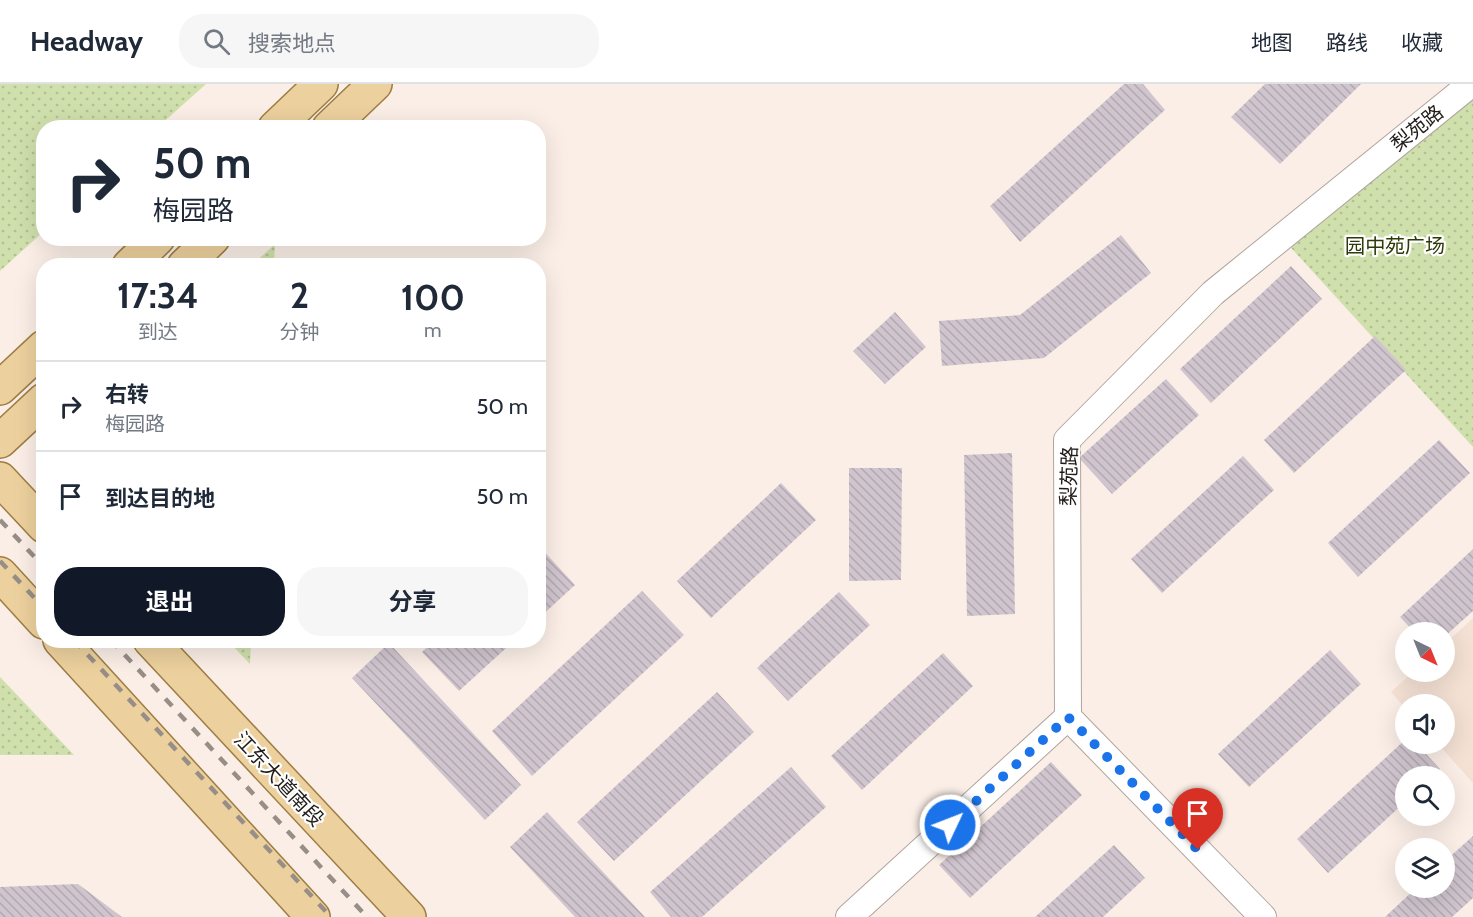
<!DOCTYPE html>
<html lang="zh">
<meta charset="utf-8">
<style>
body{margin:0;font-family:Cabin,"Noto Sans SC",sans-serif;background:#f6f6f7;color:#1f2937;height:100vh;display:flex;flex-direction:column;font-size:22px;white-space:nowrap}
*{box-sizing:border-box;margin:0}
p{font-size:20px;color:#747a83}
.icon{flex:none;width:33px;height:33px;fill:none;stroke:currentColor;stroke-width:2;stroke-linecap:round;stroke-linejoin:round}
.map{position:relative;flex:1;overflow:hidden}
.panel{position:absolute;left:36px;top:174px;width:510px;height:390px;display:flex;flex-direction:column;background:#fff;border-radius:24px;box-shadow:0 6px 24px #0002}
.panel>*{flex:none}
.banner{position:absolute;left:36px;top:36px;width:510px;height:126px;border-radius:24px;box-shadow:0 6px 24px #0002;background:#fff;color:#1f2937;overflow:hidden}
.needle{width:39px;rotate:137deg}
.tools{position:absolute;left:1395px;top:538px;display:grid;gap:12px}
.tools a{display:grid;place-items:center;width:60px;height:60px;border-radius:50%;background:#fff;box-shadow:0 6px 24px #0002;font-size:30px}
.pin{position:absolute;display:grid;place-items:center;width:51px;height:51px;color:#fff;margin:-62px -26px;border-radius:50% 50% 50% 0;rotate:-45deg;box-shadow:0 0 6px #0007}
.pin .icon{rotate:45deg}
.me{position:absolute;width:66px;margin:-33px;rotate:47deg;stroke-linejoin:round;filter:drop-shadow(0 0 4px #0008)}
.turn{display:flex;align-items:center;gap:21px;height:126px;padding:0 18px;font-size:27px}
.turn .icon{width:78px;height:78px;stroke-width:2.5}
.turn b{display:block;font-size:42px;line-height:51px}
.eta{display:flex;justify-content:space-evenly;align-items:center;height:102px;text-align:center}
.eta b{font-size:36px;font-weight:700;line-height:42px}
.action{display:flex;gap:12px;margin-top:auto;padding:12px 18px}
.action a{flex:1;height:69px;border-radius:24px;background:#111827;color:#fff;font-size:24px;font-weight:700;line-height:69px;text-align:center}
.action a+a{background:#f6f6f7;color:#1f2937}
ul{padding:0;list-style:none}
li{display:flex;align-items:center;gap:18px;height:90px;padding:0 18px;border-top:2px solid #e0e1e3}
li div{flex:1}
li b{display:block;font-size:22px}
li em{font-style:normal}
header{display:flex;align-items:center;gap:36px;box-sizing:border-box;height:84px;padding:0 30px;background:#fff;border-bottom:2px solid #e0e1e3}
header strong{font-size:28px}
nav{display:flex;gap:33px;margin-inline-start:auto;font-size:21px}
.search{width:420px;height:54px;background:#f6f6f7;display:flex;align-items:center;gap:15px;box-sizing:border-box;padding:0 21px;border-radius:24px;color:#747a83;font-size:22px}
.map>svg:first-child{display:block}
</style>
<header>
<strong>Headway</strong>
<div class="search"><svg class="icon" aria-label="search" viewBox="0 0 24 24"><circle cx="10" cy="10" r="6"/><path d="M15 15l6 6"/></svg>搜索地点</div>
<nav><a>地图</a><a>路线</a><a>收藏</a></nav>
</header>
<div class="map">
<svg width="1473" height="833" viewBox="0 0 1473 833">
<defs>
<pattern id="park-dots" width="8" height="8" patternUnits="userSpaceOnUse" patternTransform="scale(1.5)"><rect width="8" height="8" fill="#d0e0ac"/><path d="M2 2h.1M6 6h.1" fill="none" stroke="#b2c093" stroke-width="1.8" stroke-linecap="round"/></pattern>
<pattern id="building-back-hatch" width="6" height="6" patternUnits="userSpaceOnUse" patternTransform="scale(1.5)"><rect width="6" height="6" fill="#d0c5ce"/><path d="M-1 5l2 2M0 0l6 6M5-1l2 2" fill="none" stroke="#b2a9b0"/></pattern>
</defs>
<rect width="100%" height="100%" fill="#faeee6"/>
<path fill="#f4e1d4" d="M1473 534V699L1438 660H1444V621H1406L1405 624 1391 608 1413 588H1444L1445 560Z"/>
<path fill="url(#park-dots)" d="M0 0H206L158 43 44 44 43 148 0 187Z
M1473 0V363L1282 154Z
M275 160 274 181H252Z
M228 557H251L250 580Z
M0 593 74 671H0Z"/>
<path fill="url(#building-back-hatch)" d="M1124 0H1143L1165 26 1020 158 990 122Z
M1265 0H1361L1280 80 1231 33Z
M1121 151 1151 189 1044 274 942 282 939 237 1020 231Z
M1291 182 1322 215 1211 319 1180 285Z
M895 228 926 263 885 300 853 267Z
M1375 252 1406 286 1294 389 1264 356Z
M1166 295 1199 331 1112 410 1079 374Z
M1439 356 1470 389 1358 493 1328 459Z
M1012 369 1015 530 967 532 964 371Z
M1243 372 1274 406 1162 509 1131 475Z
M849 384H902L901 496 849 497Z
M781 399 816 436 711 534 677 497Z
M538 461 575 501 538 535Z
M1473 465V527L1444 553V549H1415L1400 533Z
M642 507 684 551 532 692 492 647Z
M839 508 870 541 788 617 757 584Z
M434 556H515L459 607 422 568Z
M389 559 521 701 485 736 352 594Z
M1330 566 1361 600 1249 703 1218 670Z
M943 569 973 602 862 706 831 672Z
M717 608 754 648 614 777 577 738Z
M1406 655V660H1417L1440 685 1432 693H1406V717L1328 789 1297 755Z
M1051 678 1082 711 970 814 939 781Z
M791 683 826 723 702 833H671L650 808Z
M547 728 645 833H575L510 763Z
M1473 752V814L1452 833H1385L1416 804H1444V778Z
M1114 761 1145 794 1103 833H1035Z
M78 800 122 833H0V803Z"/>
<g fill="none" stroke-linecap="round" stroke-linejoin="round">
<defs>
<path id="minor" d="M1068 633 1263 833
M849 833 1068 633 1067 356 1213 209 1471 0"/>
<path id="primary" d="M275 44 321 0
M329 44 375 0
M129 182 158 154
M184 182 213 154
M0 304 44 263
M0 357 44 316
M0 395 44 442
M0 490 44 538
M60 556 313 833
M150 556 409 833"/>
</defs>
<use href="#minor" stroke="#b0a59d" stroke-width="28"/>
<use href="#primary" stroke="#9d7d44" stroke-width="36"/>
<use href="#minor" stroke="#fff" stroke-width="26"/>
<use href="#primary" stroke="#ecd09d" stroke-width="33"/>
<path stroke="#978e88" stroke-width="4.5" stroke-dasharray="10 10" stroke-linecap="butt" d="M0 436 44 483
M0 477 44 524
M74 556 331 833
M111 556 367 833"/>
</g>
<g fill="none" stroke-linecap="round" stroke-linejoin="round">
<path stroke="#1a73e8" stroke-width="10" stroke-dasharray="0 18" d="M950 741 1068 633 1198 766"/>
</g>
<g text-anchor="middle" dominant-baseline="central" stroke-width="4.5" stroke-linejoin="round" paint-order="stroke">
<g font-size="20" fill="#211c19" stroke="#fefefe">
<text transform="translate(1417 44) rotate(-39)">梨苑路</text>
<text transform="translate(1069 392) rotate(-88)">梨苑路</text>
<text transform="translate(279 695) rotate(47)">江东大道南段</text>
</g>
<g font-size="20" fill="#2f3a09" stroke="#fefefe">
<text x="1395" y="162">园中苑广场</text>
</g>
</g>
</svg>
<div class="tools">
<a><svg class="needle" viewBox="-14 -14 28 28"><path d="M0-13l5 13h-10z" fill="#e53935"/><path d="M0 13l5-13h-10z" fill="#747a83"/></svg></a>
<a><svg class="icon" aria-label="sound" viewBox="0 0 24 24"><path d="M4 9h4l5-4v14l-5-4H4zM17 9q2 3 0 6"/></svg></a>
<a><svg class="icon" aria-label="search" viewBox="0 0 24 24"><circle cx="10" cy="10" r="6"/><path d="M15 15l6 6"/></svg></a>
<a><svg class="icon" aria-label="layers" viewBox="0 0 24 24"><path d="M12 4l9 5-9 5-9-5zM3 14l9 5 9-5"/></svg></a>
</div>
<div class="pin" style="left:1198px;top:766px;background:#d93025"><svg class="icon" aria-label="arrive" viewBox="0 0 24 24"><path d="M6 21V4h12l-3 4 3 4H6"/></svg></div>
<svg class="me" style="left:950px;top:741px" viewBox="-20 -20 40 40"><circle r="17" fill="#1a73e8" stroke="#fff" stroke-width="3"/><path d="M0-11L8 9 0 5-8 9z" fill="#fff"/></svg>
<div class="banner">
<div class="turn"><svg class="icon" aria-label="right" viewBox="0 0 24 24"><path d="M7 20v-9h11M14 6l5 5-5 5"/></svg><div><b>50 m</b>梅园路</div></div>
</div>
<section class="panel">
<div class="eta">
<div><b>17:34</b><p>到达</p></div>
<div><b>2</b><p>分钟</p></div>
<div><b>100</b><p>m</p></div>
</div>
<ul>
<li><svg class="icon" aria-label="right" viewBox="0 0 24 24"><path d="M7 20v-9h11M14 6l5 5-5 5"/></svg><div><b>右转</b><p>梅园路</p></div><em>50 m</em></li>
<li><svg class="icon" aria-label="arrive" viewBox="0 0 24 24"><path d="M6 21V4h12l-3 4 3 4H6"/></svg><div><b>到达目的地</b></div><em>50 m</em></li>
</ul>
<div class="action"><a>退出</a><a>分享</a></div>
</section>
</div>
